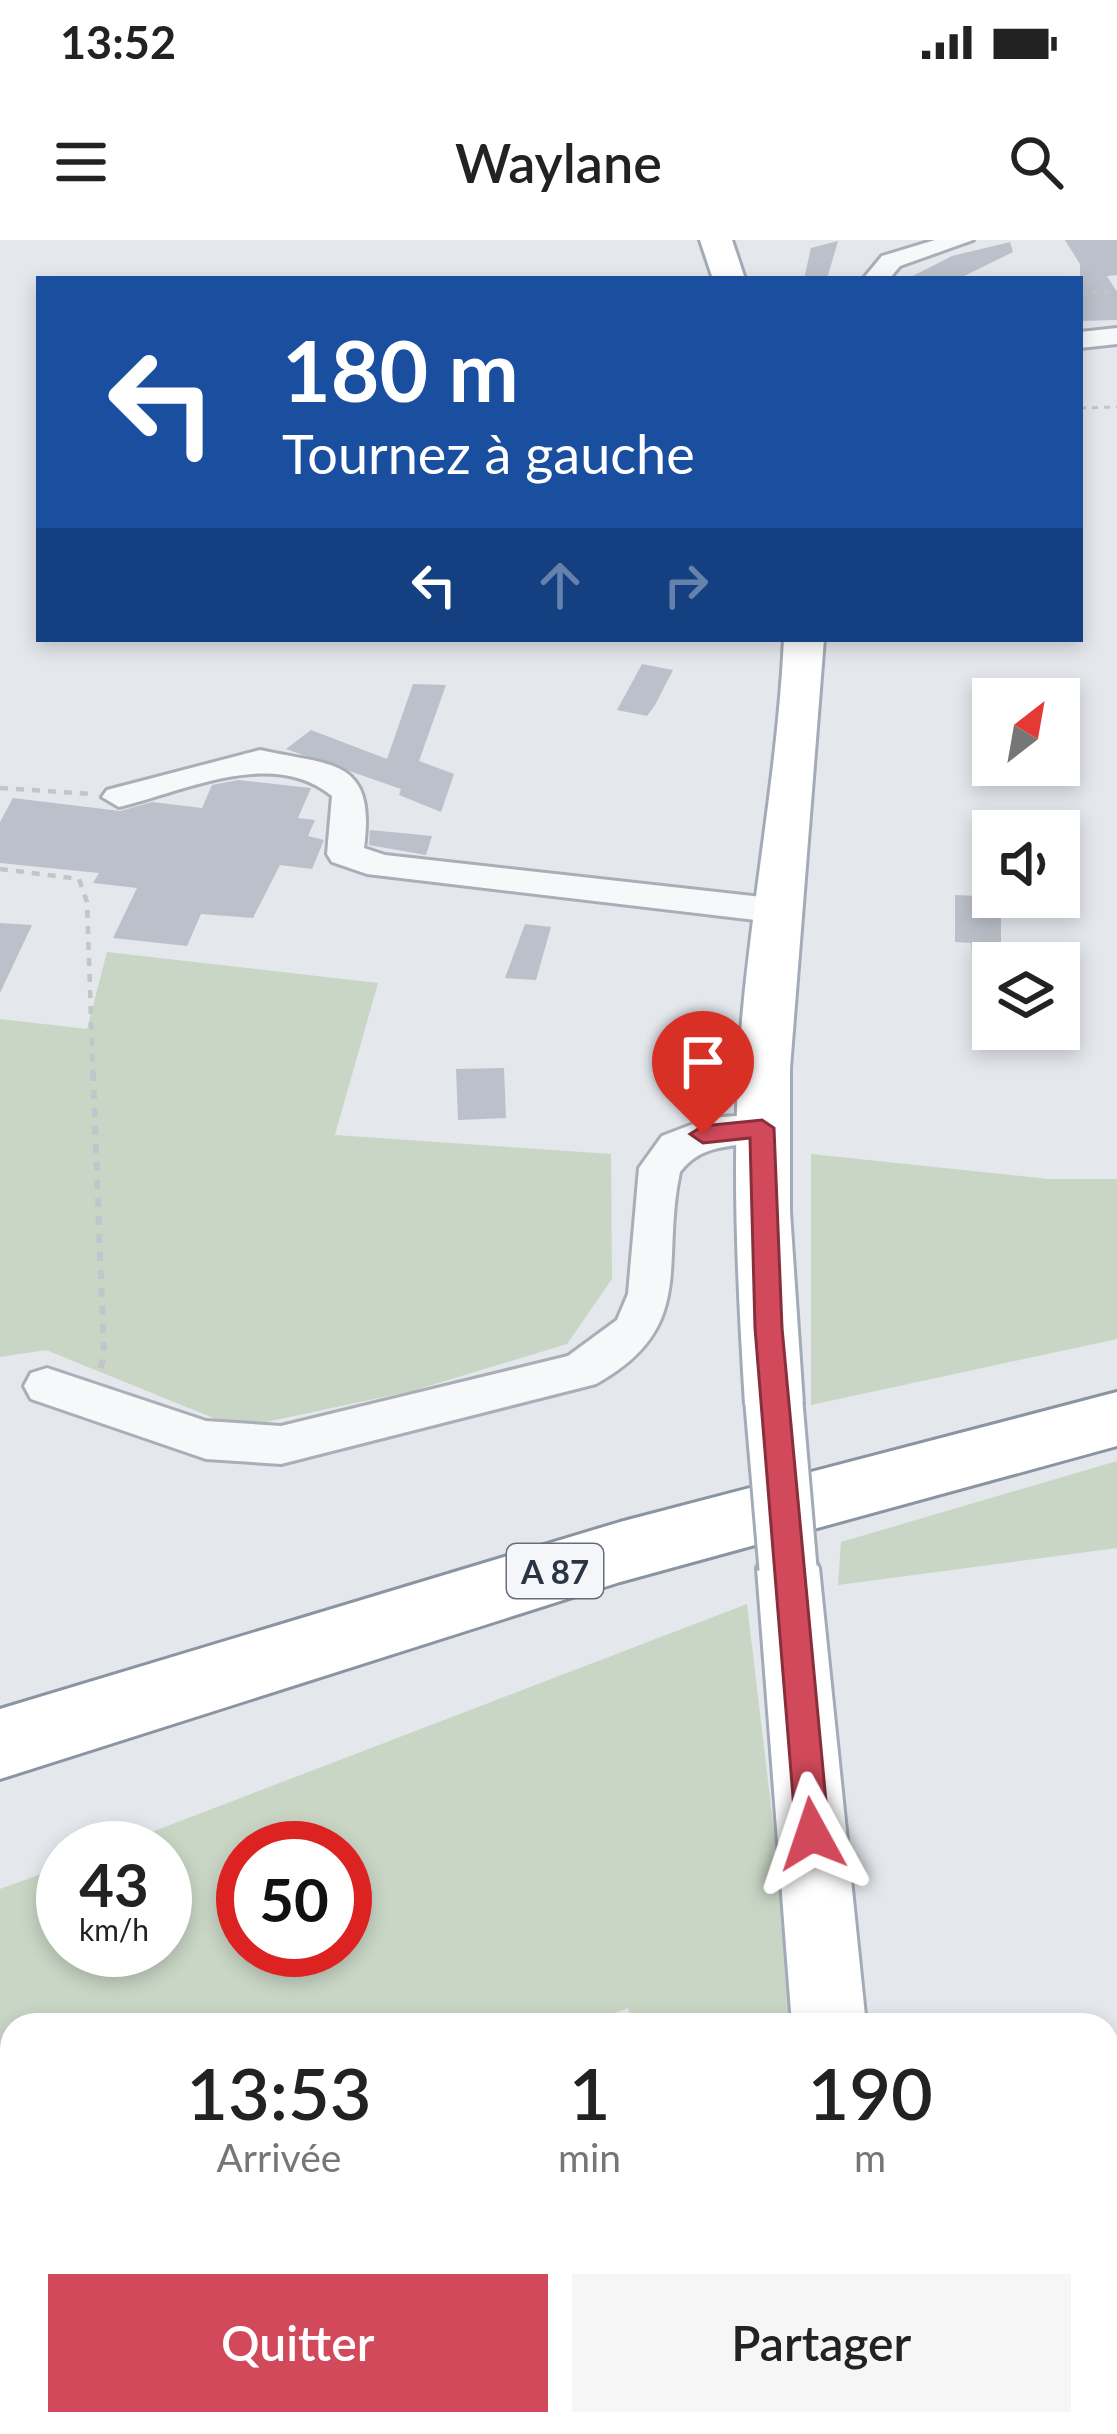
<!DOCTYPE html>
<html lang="fr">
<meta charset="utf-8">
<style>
body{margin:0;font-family:Lato,sans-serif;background:#f6f6f6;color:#222;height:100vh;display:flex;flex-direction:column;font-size:45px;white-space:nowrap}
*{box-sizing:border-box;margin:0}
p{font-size:39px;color:#767676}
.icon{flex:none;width:66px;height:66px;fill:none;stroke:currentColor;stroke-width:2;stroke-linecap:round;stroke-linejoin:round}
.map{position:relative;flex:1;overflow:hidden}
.sheet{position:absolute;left:0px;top:1773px;width:1119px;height:423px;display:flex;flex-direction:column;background:#fff;border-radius:36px 36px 0 0;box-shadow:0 6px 18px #0003}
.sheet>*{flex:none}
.banner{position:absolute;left:36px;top:36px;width:1047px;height:366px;border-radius:0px;box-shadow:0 6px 18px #0003;background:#1a4fa0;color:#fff;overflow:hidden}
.needle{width:78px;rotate:31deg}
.tools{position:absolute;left:972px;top:438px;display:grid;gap:24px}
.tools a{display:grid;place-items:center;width:108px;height:108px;border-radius:0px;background:#fff;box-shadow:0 6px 18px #0003;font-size:60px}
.speed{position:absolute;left:36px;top:1581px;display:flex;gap:24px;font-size:60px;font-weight:700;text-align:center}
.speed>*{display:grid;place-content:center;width:156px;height:156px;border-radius:50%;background:#fff;box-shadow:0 6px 18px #0003;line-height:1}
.speed small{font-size:30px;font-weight:400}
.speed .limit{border:18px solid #d22;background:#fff;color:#111}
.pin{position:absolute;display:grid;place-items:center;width:102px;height:102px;color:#fff;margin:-123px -51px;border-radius:50% 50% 50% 0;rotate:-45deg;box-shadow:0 0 12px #0007}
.pin .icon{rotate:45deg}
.me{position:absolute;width:132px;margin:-66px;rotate:355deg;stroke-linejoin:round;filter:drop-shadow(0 0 9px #0008)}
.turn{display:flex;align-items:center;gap:42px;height:252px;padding:0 48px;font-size:54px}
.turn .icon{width:156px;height:156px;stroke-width:2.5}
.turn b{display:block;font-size:84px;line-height:102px}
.lanes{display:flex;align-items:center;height:114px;padding:0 48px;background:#0003;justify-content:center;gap:60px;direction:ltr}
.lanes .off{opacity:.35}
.eta{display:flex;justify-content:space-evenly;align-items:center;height:204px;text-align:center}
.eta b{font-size:72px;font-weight:600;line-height:84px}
.primary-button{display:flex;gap:24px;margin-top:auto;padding:24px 48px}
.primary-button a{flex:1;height:138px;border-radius:0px;background:#d1495b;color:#fff;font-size:48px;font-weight:600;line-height:138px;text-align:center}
.primary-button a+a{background:#f6f6f6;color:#222}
.status{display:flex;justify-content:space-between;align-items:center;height:84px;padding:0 60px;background:#fff;direction:ltr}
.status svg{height:33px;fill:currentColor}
header{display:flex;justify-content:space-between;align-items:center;height:156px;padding:0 48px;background:#fff;font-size:54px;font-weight:600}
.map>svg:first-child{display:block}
</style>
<div class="status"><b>13:52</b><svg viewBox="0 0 49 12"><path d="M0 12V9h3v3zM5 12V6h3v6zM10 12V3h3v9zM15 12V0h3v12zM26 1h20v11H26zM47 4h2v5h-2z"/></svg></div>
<header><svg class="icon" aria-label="menu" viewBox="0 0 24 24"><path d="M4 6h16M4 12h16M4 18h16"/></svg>Waylane<svg class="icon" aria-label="search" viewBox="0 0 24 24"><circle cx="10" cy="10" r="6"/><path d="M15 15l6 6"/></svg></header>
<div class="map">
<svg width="1117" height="2194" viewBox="0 0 1117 2194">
<rect width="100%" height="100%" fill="#e4e7ec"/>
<path fill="#c9d6c5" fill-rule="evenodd" d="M107 712 378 743 335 895 611 914 612 1039 567 1104 412 1151 238 1188 46 1110 0 1117V779L87 789Z
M811 914 1048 939H1117V1099L811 1165Z
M1117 1221V1308L838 1345 841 1302Z
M747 1364 797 1785H634L628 1768 584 1785H12V2004L0 2009V1649L63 1626V1710H165V1608H110ZM243 1608H345V1710H243Z
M1117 2085V2194H995L1006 2184H1107V2094Z"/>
<path fill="#bbc0ca" d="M1065 0H1117V35L1107 36 1117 52V80L1080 81V24Z
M838 1 827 39H804L811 8Z
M1010 2 1013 12 958 39H907L952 16Z
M642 424 673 430 655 465 647 476 617 470Z
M413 444 446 445 419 521 454 534 441 572 399 555 401 549 286 509 311 490 387 519Z
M238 540 311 548 298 578 315 580 308 596 324 600 312 629 280 625 253 678 201 674 187 706 113 698 137 648 93 643 99 633 0 623V582L13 558 120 571 152 562 202 568 212 545Z
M370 590 432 596 426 615 369 605Z
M955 655 1001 657V719L972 717 971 703 955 702Z
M0 683 32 685 0 753Z
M525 684 551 687 536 740 505 738Z
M504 828 506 878 458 880 456 829Z"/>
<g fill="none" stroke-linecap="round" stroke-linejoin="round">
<defs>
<path id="minor" d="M935 0H973L900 26 889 39H863L882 16Z
M1117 88V104L1080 108V92Z
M260 510C333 526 376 518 364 608L385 615 780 659 799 671 780 683 367 634 332 622 327 614 332 556C272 507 185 551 119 567L102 557 107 550Z
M762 874 777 878 783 888 777 898C741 909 705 899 680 932 660 1024 698 1087 596 1144L281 1224 206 1219 31 1159 24 1146 31 1133 47 1128 206 1181 281 1186 568 1116 617 1080 628 1054 639 928 662 896 709 878Z"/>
<path id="major" d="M700 0H732L745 39H713Z
M784 399H824L790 828V972L803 1164 795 1180 774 1187 753 1180 745 1164C737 1036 731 908 742 780 753 653 778 527 784 399Z
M788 1302 810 1309 819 1328 866 1785H792L757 1328 766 1309Z
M847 2184H929L931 2194H849Z"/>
<path id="highway" d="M1117 1152V1206L620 1342 0 1539V1469L620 1282Z"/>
</defs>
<use href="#minor" stroke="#a9aeb7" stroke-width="6"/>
<use href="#major" stroke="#a3abb8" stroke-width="6"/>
<use href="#highway" stroke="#8b94a3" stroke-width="6"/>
<path stroke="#c2c5cb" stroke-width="3" stroke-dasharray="6 6" stroke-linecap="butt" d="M1080 53 1117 52
M1080 168 1117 167"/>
<path stroke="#c2c5cb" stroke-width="4.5" stroke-dasharray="8 8" stroke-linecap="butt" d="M0 548 92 554
M0 629 79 639 87 662 93 835"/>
<path stroke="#c2c5cb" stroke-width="6" stroke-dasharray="9 9" stroke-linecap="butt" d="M93 832 104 1115 100 1131"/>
<use href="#minor" fill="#f7f8fa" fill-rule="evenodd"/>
<use href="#major" fill="#fff" fill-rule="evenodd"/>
<use href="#highway" fill="#fff" fill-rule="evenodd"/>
<defs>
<path id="major-bridge" d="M774 1164 788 1328"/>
</defs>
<use href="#major-bridge" stroke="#a3abb8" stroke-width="63" stroke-linecap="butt"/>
<use href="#major-bridge" stroke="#fff" stroke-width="57"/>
</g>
<path fill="#d1495b" stroke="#882f3b" stroke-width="3" d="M762 880 774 888 782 1088 829 1594 824 1605 812 1609 800 1605 796 1594 755 1088 750 898 703 903 690 894 703 886Z"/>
<g text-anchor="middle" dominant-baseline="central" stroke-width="12" stroke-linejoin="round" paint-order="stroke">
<rect fill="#f4f6f9" stroke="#676e7b" stroke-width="3" x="507" y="1304" width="96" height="54" rx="9"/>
<g font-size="33" font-weight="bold" fill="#2b3445">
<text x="555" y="1331">A 87</text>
</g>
</g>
</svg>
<div class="tools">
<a><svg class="needle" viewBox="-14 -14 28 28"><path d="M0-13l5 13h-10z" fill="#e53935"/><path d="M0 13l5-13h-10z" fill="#767676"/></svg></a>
<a><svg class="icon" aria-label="sound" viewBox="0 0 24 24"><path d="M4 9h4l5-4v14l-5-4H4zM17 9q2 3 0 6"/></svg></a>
<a><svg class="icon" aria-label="layers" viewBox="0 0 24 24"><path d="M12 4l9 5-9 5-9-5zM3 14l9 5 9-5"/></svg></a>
</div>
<div class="speed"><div>43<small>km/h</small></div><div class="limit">50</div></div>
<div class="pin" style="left:703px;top:894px;background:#d93025"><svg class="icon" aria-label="arrive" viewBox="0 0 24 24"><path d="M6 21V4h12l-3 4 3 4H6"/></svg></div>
<svg class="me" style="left:812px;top:1594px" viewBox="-20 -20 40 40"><path d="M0-17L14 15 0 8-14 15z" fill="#d1495b" stroke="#fff" stroke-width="4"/></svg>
<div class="banner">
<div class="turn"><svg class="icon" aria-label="left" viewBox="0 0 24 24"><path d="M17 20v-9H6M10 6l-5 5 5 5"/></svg><div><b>180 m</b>Tournez à gauche</div></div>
<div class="lanes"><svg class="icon" aria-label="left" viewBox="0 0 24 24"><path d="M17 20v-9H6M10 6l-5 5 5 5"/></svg><svg class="icon off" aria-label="ahead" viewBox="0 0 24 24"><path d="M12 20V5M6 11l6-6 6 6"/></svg><svg class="icon off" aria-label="right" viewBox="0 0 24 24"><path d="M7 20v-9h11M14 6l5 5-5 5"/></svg></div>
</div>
<section class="sheet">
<div class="eta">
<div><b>13:53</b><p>Arrivée</p></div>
<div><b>1</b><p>min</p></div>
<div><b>190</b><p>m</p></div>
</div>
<div class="primary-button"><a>Quitter</a><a>Partager</a></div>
</section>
</div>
